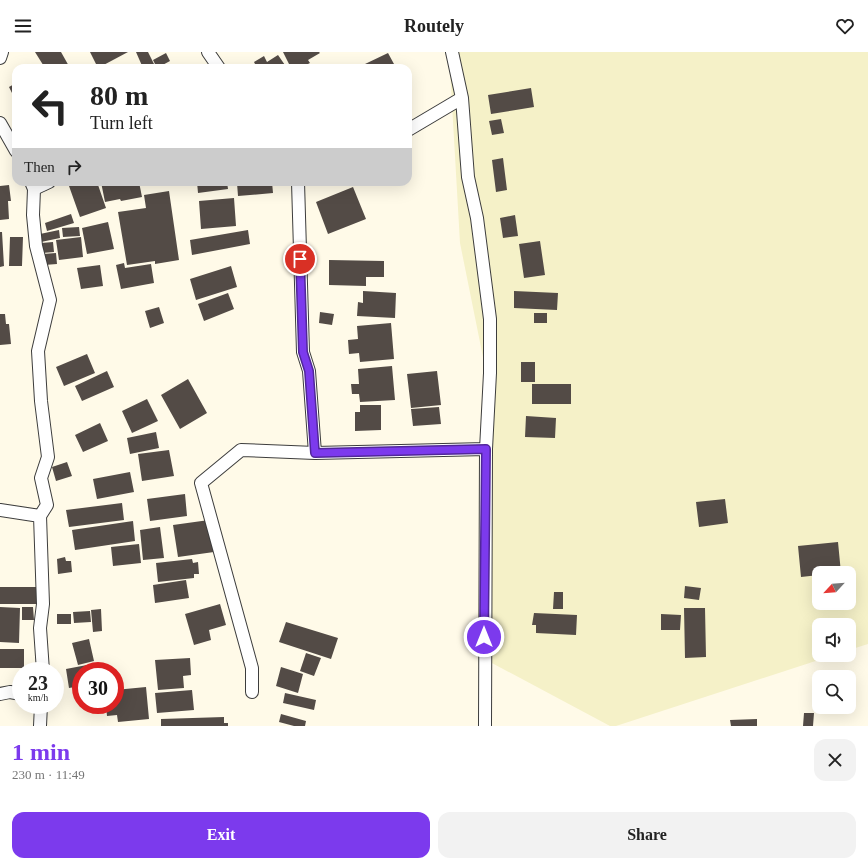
<!DOCTYPE html>
<meta charset="utf-8">
<style>
body{margin:0;font-family:Georgia,serif;background:#f2f2f2;color:#222;height:100vh;display:flex;flex-direction:column;font-size:15px;white-space:nowrap}
*{box-sizing:border-box;margin:0}
p{font-size:13px;color:#767676}
.icon{flex:none;width:22px;height:22px;fill:none;stroke:currentColor;stroke-width:2;stroke-linecap:round;stroke-linejoin:round}
.map{position:relative;height:674px;overflow:hidden}
.panel{display:flex;flex-direction:column;background:#fff;flex:1}
.panel>*{flex:none}
.top-card{position:absolute;left:12px;top:12px;width:400px;height:122px;border-radius:12px;box-shadow:0 4px 16px #0002;background:#fff;color:#222;overflow:hidden}
.needle{width:26px;rotate:244deg}
.fabs{position:absolute;left:812px;top:514px;display:grid;gap:8px}
.fabs a{display:grid;place-items:center;width:44px;height:44px;border-radius:8px;background:#fff;box-shadow:0 4px 16px #0002;font-size:20px}
.speed{position:absolute;left:12px;top:610px;display:flex;gap:8px;font-size:20px;font-weight:700;text-align:center}
.speed>*{display:grid;place-content:center;width:52px;height:52px;border-radius:50%;background:#fff;box-shadow:0 4px 16px #0002;line-height:1}
.speed small{font-size:10px;font-weight:400}
.speed .limit{border:6px solid #d22;background:#fff;color:#111}
.pin{position:absolute;display:grid;place-items:center;width:34px;height:34px;color:#fff;margin:-17px;border:2px solid #fff;border-radius:50%;box-shadow:0 1px 4px #0007}
.me{position:absolute;width:44px;margin:-22px;rotate:0deg;stroke-linejoin:round;filter:drop-shadow(0 0 3px #0008)}
.turn{display:flex;align-items:center;gap:14px;height:84px;padding:0 12px;font-size:18px}
.turn .icon{width:52px;height:52px;stroke-width:2.5}
.turn b{display:block;font-size:28px;line-height:34px}
.then{display:flex;align-items:center;height:38px;padding:0 12px;background:#0003;gap:8px;font-size:15px}
.round{display:grid;place-items:center;flex:none;width:42px;height:42px;border-radius:12px;background:#f2f2f2}
.summary{display:flex;align-items:center;justify-content:space-between;height:68px;padding:0 12px}
h1{font-size:24px;font-weight:700;line-height:30px;color:#7c3aed}
.button{display:flex;gap:8px;margin-top:auto;padding:8px 12px}
.button a{flex:1;height:46px;border-radius:12px;background:#7c3aed;color:#fff;font-size:16px;font-weight:700;line-height:46px;text-align:center}
.button a+a{background:#f2f2f2;color:#222}
header{display:flex;justify-content:space-between;align-items:center;height:52px;padding:0 12px;background:#fff;font-size:18px;font-weight:700}
.map>svg:first-child{display:block}
</style>
<header><svg class="icon" aria-label="menu" viewBox="0 0 24 24"><path d="M4 6h16M4 12h16M4 18h16"/></svg>Routely<svg class="icon" aria-label="heart" viewBox="0 0 24 24"><path d="M12 20l-8-8c-3-5 5-10 8-4 3-6 11-1 8 4z"/></svg></header>
<div class="map">
<svg width="868" height="674" viewBox="0 0 868 674">
<rect width="100%" height="100%" fill="#fffae8"/>
<path fill="#f5f1c8" fill-rule="evenodd" d="M449 0H868V592L849 598V573H819V603H834L616 674H610L490 610 489 335 460 191ZM819 521H849V551H819Z"/>
<path fill="#534b46" d="M35 0H61L70 16H45Z
M90 0H128L98 16Z
M136 0H148L156 16H143Z
M283 0H319L320 1 308 8 310 11 302 15 301 12 291 16Z
M166 1 170 9 157 16 153 8Z
M388 1 394 12 386 16H366L365 12Z
M278 3 287 16H257L254 10 264 4 267 10Z
M16 31V49L9 35Z
M531 36 534 55 491 62 488 43Z
M501 67 504 81 492 83 489 69Z
M503 106 507 138 496 140 492 108Z
M81 130H97L106 156 80 165 69 134Z
M101 130H139L142 145 121 149 120 147 105 150Z
M157 130H167L158 134Z
M197 130H227L228 137 198 141Z
M272 130 273 141 238 144 237 131Z
M9 133 11 149H8L9 167 0 168V134Z
M353 135 366 167 328 182 316 150Z
M169 139 179 208 155 212V209L127 213 118 160 146 156 144 143Z
M234 146 236 174 201 177 199 149Z
M71 162 74 171 47 179 45 171Z
M515 163 518 184 503 186 500 166Z
M108 170 114 197 87 202 82 176Z
M79 175 80 184 63 185 62 176Z
M59 178 60 186 41 190 40 182Z
M248 178 250 192 192 203 190 188Z
M0 180H2L4 214 0 215Z
M10 185H23L22 214H9Z
M81 185 83 205 59 208 56 188Z
M540 189 545 223 524 226 519 192Z
M53 190 54 200 42 201 41 191Z
M56 201 57 212 44 213 43 202Z
M329 208 384 209V225H366V234L329 233Z
M124 211 125 216 151 212 154 231 121 237 116 213Z
M100 213 103 234 81 237 77 216Z
M231 214 237 235 196 248 190 227Z
M363 239 396 241 395 266 357 264 358 250 363 251Z
M514 239 558 241 557 258 514 256Z
M228 241 234 257 204 269 198 252Z
M159 255 164 271 150 276 145 259Z
M320 260 334 262 332 273 319 271Z
M534 261H547V271H534Z
M0 262H5L6 272H9L11 292 0 293Z
M391 271 394 307 360 310 359 301 349 302 348 288 358 287 357 274Z
M87 302 95 321 64 334 56 315Z
M521 310H535V330H521Z
M392 314 395 348 360 350 359 342H352L351 332H359L358 317Z
M107 319 114 335 82 349 75 334Z
M437 319 441 353 411 356 407 322Z
M188 327 207 361 180 377 161 343Z
M532 332H571V352H532Z
M147 347 158 369 132 381 122 359Z
M360 353H381V378L355 379V360H360Z
M439 355 441 372 413 374 411 357Z
M526 364 556 366 555 386 525 385Z
M100 371 108 389 83 400 75 383Z
M156 380 159 396 130 402 127 386Z
M169 398 174 424 142 429 138 402Z
M67 410 72 424 56 429 52 415Z
M130 420 134 440 97 447 93 427Z
M185 442 187 464 150 469 147 447Z
M725 447 728 471 699 475 696 450Z
M122 451 124 468 69 475 66 458Z
M209 468 214 500 178 505 173 473Z
M133 469 135 489 75 498 72 478Z
M160 475 164 506 143 508 140 478Z
M838 490 841 521H819V523L801 525 798 494Z
M139 492 141 511 113 514 111 495Z
M65 505 66 509H71L72 520 58 522 57 507Z
M192 507 193 511 198 510 199 522H194V526L158 530 156 511Z
M186 528 189 546 155 551 153 533Z
M685 534 701 536 699 548 684 546Z
M0 535H37V552H0Z
M554 540H563V557H553Z
M220 552 226 573 209 578 211 588 194 593 185 562Z
M0 555 20 556 19 591 0 590Z
M22 555H33L34 568H22Z
M684 556H705L706 605 685 606Z
M101 557 102 579 93 580 91 558Z
M90 559 91 570 74 571 73 560Z
M534 561 577 563 576 583 536 581V573H532Z
M57 562H71V572H57Z
M661 562 681 563 680 578H661Z
M286 570 338 586 331 607 279 590Z
M89 587 94 609 78 613 72 591Z
M0 597H24V616H0Z
M306 601 321 606 314 624 300 619Z
M190 606 191 623 183 624 184 636 158 638 155 608Z
M87 613 88 619H81V634L69 636 66 617Z
M281 615 303 622 298 641 276 634Z
M146 635 149 667 118 670 117 663 107 664 106 653H115V638Z
M192 638 194 658 157 661 155 641Z
M285 641 316 648 314 658 283 651Z
M804 661H814L813 674H803Z
M281 662 306 669 305 674H294L279 670Z
M224 665V671H228V674H161V667Z
M757 667V674H731L730 668Z"/>
<g fill="none" stroke-linecap="round" stroke-linejoin="round">
<defs>
<path id="street" d="M208 0 219 16
M452 0 462 46 468 125 477 166 490 267V321L486 397 485 674
M0 6 2 0
M0 71 16 99
M408 78 462 46
M31 130 34 137 33 163 36 194 50 248 38 299 41 349 48 405 41 426 47 453 40 464 43 552 40 576 43 619
M298 130 303 300 309 319 315 401
M34 137 49 130
M0 458 40 464
M252 640V616L201 431 241 398 315 401 486 397
M0 642 10 640 21 642
M40 674 41 653"/>
</defs>
<use href="#street" stroke="#3d3d3d" stroke-width="14"/>
<use href="#street" stroke="#fff" stroke-width="12"/>
</g>
<g fill="none" stroke-linecap="round" stroke-linejoin="round">
<defs>
<path id="route" d="M300 207 303 300 309 319 315 401 486 397 484 585"/>
</defs>
<use href="#route" stroke="#51269a" stroke-width="10"/>
<use href="#route" stroke="#7c3aed" stroke-width="7"/>
</g>
</svg>
<div class="fabs">
<a><svg class="needle" viewBox="-14 -14 28 28"><path d="M0-13l5 13h-10z" fill="#e53935"/><path d="M0 13l5-13h-10z" fill="#767676"/></svg></a>
<a><svg class="icon" aria-label="sound" viewBox="0 0 24 24"><path d="M4 9h4l5-4v14l-5-4H4zM17 9q2 3 0 6"/></svg></a>
<a><svg class="icon" aria-label="search" viewBox="0 0 24 24"><circle cx="10" cy="10" r="6"/><path d="M15 15l6 6"/></svg></a>
</div>
<div class="speed"><div>23<small>km/h</small></div><div class="limit">30</div></div>
<div class="pin" style="left:300px;top:207px;background:#d93025"><svg class="icon" aria-label="arrive" viewBox="0 0 24 24"><path d="M6 21V4h12l-3 4 3 4H6"/></svg></div>
<svg class="me" style="left:484px;top:585px" viewBox="-20 -20 40 40"><circle r="17" fill="#7c3aed" stroke="#fff" stroke-width="3"/><path d="M0-11L8 9 0 5-8 9z" fill="#fff"/></svg>
<div class="top-card">
<div class="turn"><svg class="icon" aria-label="left" viewBox="0 0 24 24"><path d="M17 20v-9H6M10 6l-5 5 5 5"/></svg><div><b>80 m</b>Turn left</div></div>
<div class="then">Then<svg class="icon" aria-label="right" viewBox="0 0 24 24"><path d="M7 20v-9h11M14 6l5 5-5 5"/></svg></div>
</div>
</div>
<section class="panel">
<div class="summary"><div><h1>1 min</h1><p>230 m · 11:49</p></div><a class="round"><svg class="icon" aria-label="close" viewBox="0 0 24 24"><path d="M6 6l12 12M18 6L6 18"/></svg></a></div>
<div class="button"><a>Exit</a><a>Share</a></div>
</section>
